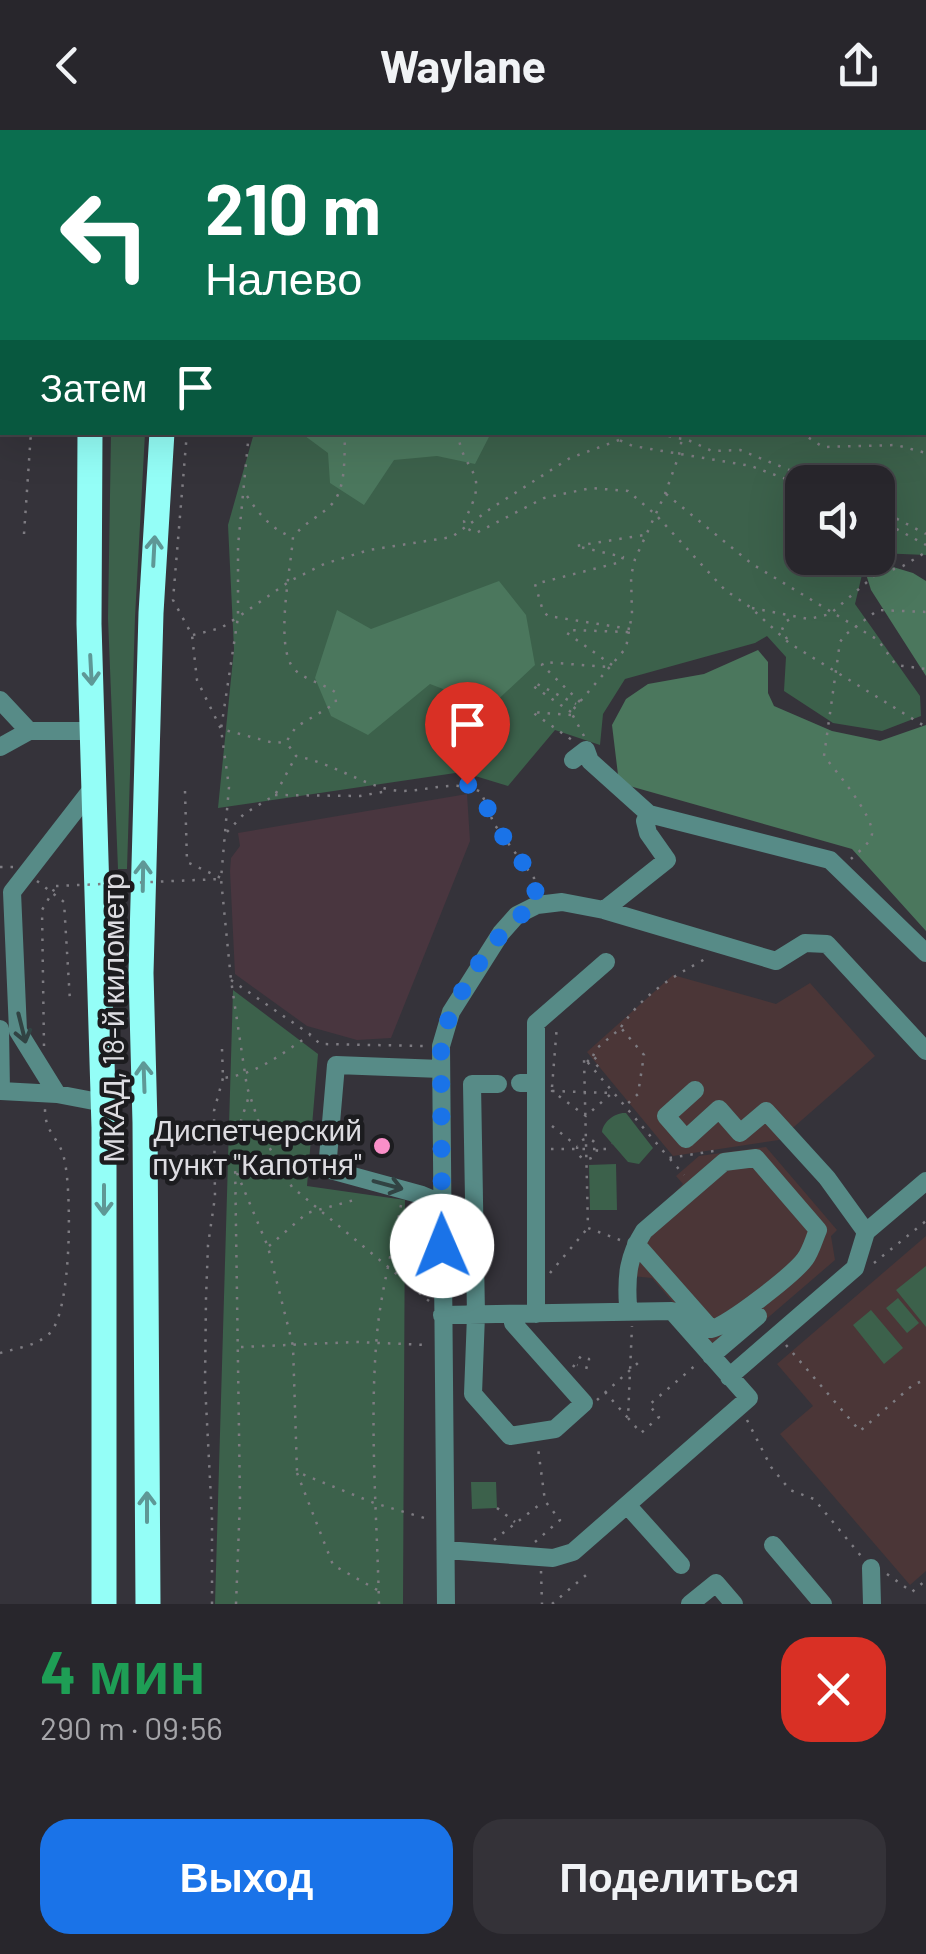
<!DOCTYPE html>
<html lang="ru">
<meta charset="utf-8">
<style>
body{margin:0;font-family:Barlow,sans-serif;background:#343238;color:#f1f3f6;height:100vh;display:flex;flex-direction:column;font-size:38px;white-space:nowrap}
*{box-sizing:border-box;margin:0}
p{font-size:32px;color:#a5a5a9}
.icon{flex:none;width:55px;height:55px;fill:none;stroke:currentColor;stroke-width:2;stroke-linecap:round;stroke-linejoin:round}
.map{position:relative;height:1474px;overflow:hidden}
.side{display:flex;flex-direction:column;background:#28262c;flex:1}
.side>*{flex:none}
.guide{position:absolute;left:0px;top:0px;width:928px;height:305px;box-shadow:0 10px 40px #0002,0 0 0 2px #444348;background:#0b6e4f;color:#fff;overflow:hidden}
.tools{position:absolute;left:785px;top:335px;display:grid;gap:20px}
.tools a{display:grid;place-items:center;width:110px;height:110px;border-radius:20px;background:#28262c;box-shadow:0 10px 40px #0002,0 0 0 2px #444348;font-size:50px}
.pin{position:absolute;display:grid;place-items:center;width:85px;height:85px;color:#fff;margin:-102px -42px;border-radius:50% 50% 50% 0;rotate:-45deg;box-shadow:0 0 10px #0007}
.pin .icon{rotate:45deg}
.me{position:absolute;width:110px;margin:-55px;rotate:359deg;stroke-linejoin:round;filter:drop-shadow(0 0 8px #0008)}
.turn{display:flex;align-items:center;gap:35px;height:210px;padding:0 40px;font-size:45px}
.turn .icon{width:130px;height:130px;stroke-width:2.5}
.turn b{display:block;font-size:70px;line-height:85px}
.then{display:flex;align-items:center;height:95px;padding:0 40px;background:#0003;gap:20px;font-size:38px}
.round{display:grid;place-items:center;flex:none;width:105px;height:105px;border-radius:30px;background:#343238}
.headline{display:flex;align-items:center;justify-content:space-between;height:170px;padding:0 40px}
h1{font-size:60px;font-weight:700;line-height:75px;color:#1e9e55}
.cta{display:flex;gap:20px;margin-top:auto;padding:20px 40px}
.cta a{flex:1;height:115px;border-radius:30px;background:#1a73e8;color:#fff;font-size:40px;font-weight:700;line-height:115px;text-align:center}
.cta a+a{background:#343238;color:#f1f3f6}
header{display:flex;justify-content:space-between;align-items:center;height:130px;padding:0 40px;background:#28262c;font-size:45px;font-weight:700}
.map>svg:first-child{display:block}
</style>
<header><svg class="icon" aria-label="back" viewBox="0 0 24 24"><path d="M15 5l-7 7 7 7"/></svg>Waylane<svg class="icon" aria-label="share" viewBox="0 0 24 24"><path d="M12 15V3M7 8l5-5 5 5M5 13v7h14v-7"/></svg></header>
<div class="map">
<svg width="926" height="1474" viewBox="0 0 926 1474">
<rect width="100%" height="100%" fill="#35333a"/>
<path fill="#49363f" d="M467 664 470 711 391 908 357 910 307 896 235 844 230 741 231 728 240 716 238 703Z"/>
<path fill="#4b3637" d="M673 845 776 874 810 853 875 926 779 1010 673 1026 587 922Z
M766 1017 837 1100 831 1106 835 1130 721 1228 652 1148 631 1146 627 1112 683 1054 676 1046 699 1026Z
M926 1106V1441L910 1455 780 1304 813 1276 777 1234Z"/>
<path fill="#3c614b" d="M856 302 926 305V425L878 423V352H802V428H866L855 474 920 566 921 586 882 601 833 593 784 561 786 527 767 506 755 513 625 549 603 584 600 615 555 600 508 656 462 642 218 678 234 519 228 395 254 303Z
M111 303H145L135 487 127 739H118L108 488Z
M233 860 318 924 307 1056 405 1070 403 1474H215Z
M626 983 653 1018 639 1034 628 1032 602 1002C603 992 615 982 626 983Z
M616 1034 617 1080H590L589 1035Z
M926 1136V1197L896 1160Z
M898 1168 919 1193 907 1203 886 1178Z
M871 1180 903 1218 884 1234 853 1195Z
M471 1352H496L497 1378 472 1379Z"/>
<path fill="#4b775d" d="M301 303H491L475 334 437 326 394 330 364 375 330 353 328 323Z
M873 431 913 443 926 451V546L871 460 866 444Z
M499 451 526 485 535 535 490 577 430 554 368 605 331 586 315 548 337 480 371 499Z
M758 520 768 532V563L774 576 832 601 880 611 926 595V801L852 719 619 653 612 595 626 569 648 554 704 544Z"/>
<path fill="#00273f" stroke="#425d70" stroke-width="2.5" d="M305 0H926V284L925 2Z"/>
<g fill="none" stroke-linecap="round" stroke-linejoin="round">
<path stroke="#7e7c82" stroke-width="2.5" stroke-dasharray="2.5 8" stroke-linecap="butt" d="M85 2V0
M187 302 173 470 192 505 197 550 221 599 274 613 285 612
M345 302C344 324 347 359 331 375 319 387 304 393 293 407 291 438 274 516 294 539 303 549 324 554 335 562L336 573 296 597 286 612 296 626C331 633 356 651 387 659 418 667 451 646 481 662L494 694 534 748 535 760
M458 302C462 346 493 338 464 391L466 398 476 403 544 368 591 358 628 361 656 385 725 460 750 477 789 513 926 597
M614 302 619 310 633 316 751 336 802 355
M648 302 688 310 712 321 740 320 819 352
M800 302 823 317 896 315 926 323
M666 364 752 434 878 510 896 535 926 539
M247 366C259 384 271 399 292 407
M878 379 926 404
M878 389 926 415
M24 404 31 302
M752 478 809 489 830 484 874 446 903 436 926 422
M630 499 548 486 543 481 535 454 621 432 623 427 576 416 644 405
M193 505 221 498 238 487V416L249 302
M787 509 782 500 785 492 792 488
M612 535 567 503 569 500 628 502
M580 572 542 535 544 532 608 537
M571 582 533 556 535 553 576 574
M571 585 532 582 572 610
M584 606 571 582 626 518 632 484 631 446 635 429 665 364 679 325 683 302
M185 661 187 732 221 748
M275 665 360 666 388 661
M227 702 244 684 275 665 296 626
M851 729C858 722 870 714 872 704 874 686 835 640 824 626L840 512 845 505 878 480 926 482
M0 737H13
M37 751 64 772 70 871
M231 850 311 905 320 914 425 916
M621 897C644 863 672 847 707 828
M44 916 42 780 56 756
M222 919 223 948C258 944 281 924 310 905
M593 926 596 919 621 898 644 925 638 964 625 976
M587 932 593 926 600 933 595 938
M552 957 557 895
M552 961 612 963 586 986Z
M552 996 577 1016
M577 1019a10 10 0 1 1 20 0a10 10 0 1 1-20 0Z
M551 1019H607L612 1014
M670 1029 684 1045
M237 1043 268 1117 293 1216 297 1342 374 1373 431 1390
M620 1110 588 1098 584 928 669 1028 714 1021
M269 1116 307 1083 358 1069
M874 1133 926 1091
M550 1143 587 1099
M429 1171 292 1057 264 1008 247 957 231 850 221 749 229 657 221 599 238 487 290 451 324 434 369 420 452 407 490 379 570 328 619 310
M786 1215 860 1301 914 1254 926 1250
M241 1217 356 1212 428 1215
M0 1223C17 1218 37 1216 50 1203 72 1180 72 1059 64 1028 59 1007 45 1004 45 979
M573 1237 581 1226 589 1229 588 1238 577 1235
M605 1262 628 1288 632 1196
M597 1270 639 1232
M628 1288 641 1303 659 1287 649 1275 697 1234
M747 1290 771 1337 790 1360 814 1369 861 1426
M297 1343 333 1435 379 1461
M497 1378 515 1392
M494 1410 543 1372
M535 1412 560 1390 545 1371 538 1318
M541 1441 542 1474
M887 1444 912 1462 926 1450
M212 1474V1388L205 1254 206 1168 208 1115 215 1067 214 981 223 948
M236 1474 240 1370 235 1030 237 1003 249 966
M379 1474C377 1385 369 1294 377 1204 381 1160 393 1118 401 1075
M552 1474 592 1440"/>
<path stroke="#578b87" stroke-width="18" d="M0 570 29 601H94
M0 617 29 601
M573 630 586 620 590 631 649 684 645 691 648 703 667 730 604 780
M649 684 830 730 926 823
M0 899 1 961 57 964 104 973
M441 939 336 935 327 1039 422 1065 441 1073
M520 953H536V893L606 832
M498 954H472L476 1185 473 1264 510 1306 555 1299 584 1273 513 1193 512 1185
M695 960 666 986 686 1009 719 979 740 1003 766 981 827 1048 866 1102
M57 964 18 901 12 762 95 655
M628 1176C626 1147 628 1126 644 1101L724 1032 756 1028 818 1100C814 1109 811 1121 805 1129 795 1143 727 1197 711 1199L636 1114
M536 1184V953
M442 1185 672 1181 749 1268 573 1422 553 1428 446 1420
M711 1226 758 1186
M729 1247 855 1138 866 1102 926 1051
M628 1376 681 1435
M773 1415 823 1474
M871 1438 872 1474
M446 1474 441 916 451 882 501 803 517 785 537 775 562 772 604 780 776 831 805 813 827 814 926 921
M690 1474 716 1453 734 1474"/>
<path stroke="#94fef7" stroke-width="25" d="M108 2V0
M190 2V0
M90 302 89 494 104 998V1474
M148 1474 145 993 141 843 151 483 162 302"/>
<path stroke="#7e7c82" stroke-width="2.5" stroke-dasharray="2.5 8" stroke-linecap="butt" d="M56 756 221 749"/>
</g>
<defs><path id="oneway-shaft" d="M-6 0H5M1.5-3L5.5 0L1.5 3" fill="none" stroke-width="1.6" stroke-linecap="round" stroke-linejoin="round" transform="scale(2.5)"/></defs>
<g stroke="#5e9896">
<use href="#oneway-shaft" transform="translate(154 421) rotate(-87)"/>
<use href="#oneway-shaft" transform="translate(91 540) rotate(87)"/>
<use href="#oneway-shaft" transform="translate(143 746) rotate(-89)"/>
<use href="#oneway-shaft" transform="translate(144 947) rotate(-92)"/>
<use href="#oneway-shaft" transform="translate(104 1070) rotate(90)"/>
<use href="#oneway-shaft" transform="translate(147 1377) rotate(-90)"/>
</g>
<g stroke="#314343">
<use href="#oneway-shaft" transform="translate(22 898) rotate(76)"/>
<use href="#oneway-shaft" transform="translate(388 1055) rotate(15)"/>
</g>
<g fill="none" stroke-linecap="round" stroke-linejoin="round">
<path stroke="#1a73e8" stroke-width="18" stroke-dasharray="0 32.4" d="M442 1116 441 916C446 877 500 790 537 775L534 748 494 694 481 662 467 654"/>
</g>
<circle fill="#fa8fc8" stroke="#1c1c1f" stroke-width="4" cx="382" cy="1016" r="10"/>
<g text-anchor="middle" dominant-baseline="central" stroke-width="9" stroke-linejoin="round" paint-order="stroke">
<g font-size="30" fill="#dddce1" stroke="#1c1c1f">
<text transform="translate(112 888) rotate(-90)">МКАД, 18-й километр</text>
</g>
<g font-size="30" fill="#dddce1" stroke="#1c1c1f" text-anchor="end">
<text x="362" y="999">Диспетчерский<tspan x="362" dy="34">пункт "Капотня"</tspan></text>
</g>
</g>
</svg>
<div class="tools">
<a><svg class="icon" aria-label="sound" viewBox="0 0 24 24"><path d="M4 9h4l5-4v14l-5-4H4zM17 9q2 3 0 6"/></svg></a>
</div>
<div class="pin" style="left:467px;top:654px;background:#d93025"><svg class="icon" aria-label="arrive" viewBox="0 0 24 24"><path d="M6 21V4h12l-3 4 3 4H6"/></svg></div>
<svg class="me" style="left:442px;top:1116px" viewBox="-20 -20 40 40"><circle r="19" fill="#fff"/><path d="M0-13L10 11 0 6-10 11z" fill="#1a73e8"/></svg>
<div class="guide">
<div class="turn"><svg class="icon" aria-label="left" viewBox="0 0 24 24"><path d="M17 20v-9H6M10 6l-5 5 5 5"/></svg><div><b>210 m</b>Налево</div></div>
<div class="then">Затем<svg class="icon" aria-label="arrive" viewBox="0 0 24 24"><path d="M6 21V4h12l-3 4 3 4H6"/></svg></div>
</div>
</div>
<section class="side">
<div class="headline"><div><h1>4 мин</h1><p>290 m · 09:56</p></div><a class="round" style="background:#d93025;color:#fff"><svg class="icon" aria-label="close" viewBox="0 0 24 24"><path d="M6 6l12 12M18 6L6 18"/></svg></a></div>
<div class="cta"><a>Выход</a><a>Поделиться</a></div>
</section>
